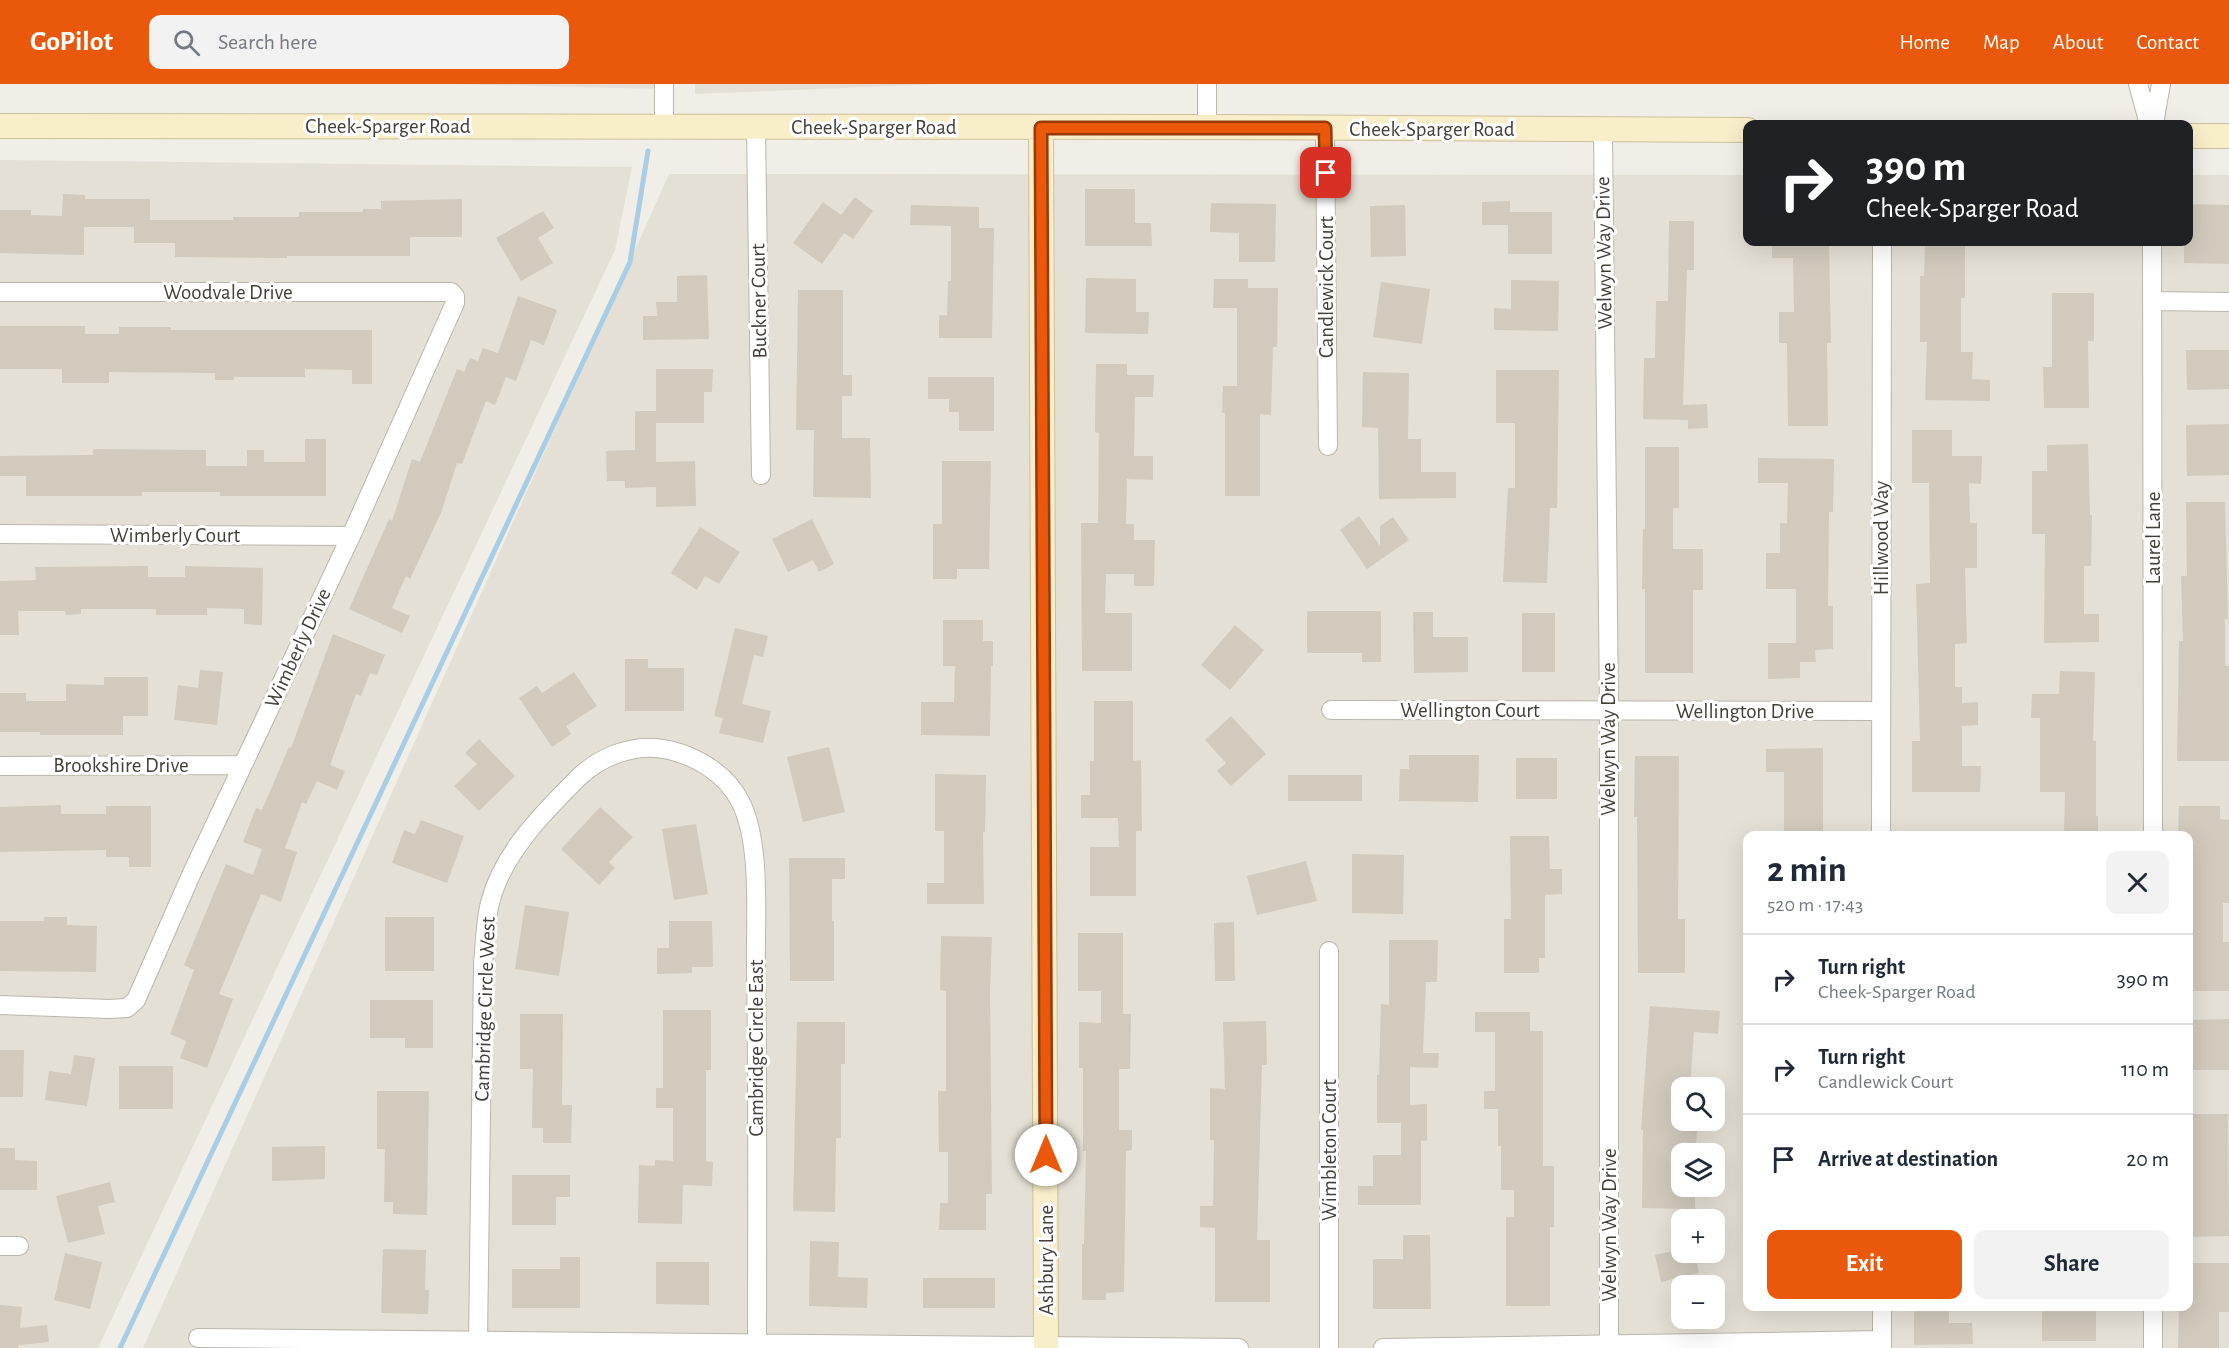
<!DOCTYPE html>
<meta charset="utf-8">
<style>
body{margin:0;font-family:"Alegreya Sans",sans-serif;background:#f2f2f3;color:#1f2937;height:100vh;display:flex;flex-direction:column;font-size:22px;white-space:nowrap}
*{box-sizing:border-box;margin:0}
p{font-size:20px;color:#747a83}
.icon{flex:none;width:33px;height:33px;fill:none;stroke:currentColor;stroke-width:2;stroke-linecap:round;stroke-linejoin:round}
.map{position:relative;flex:1;overflow:hidden}
.drawer{position:absolute;left:1743px;top:747px;width:450px;height:480px;display:flex;flex-direction:column;background:#fff;border-radius:12px;box-shadow:0 6px 24px #0002}
.drawer>*{flex:none}
.top-card{position:absolute;left:1743px;top:36px;width:450px;height:126px;border-radius:12px;box-shadow:0 6px 24px #0002;background:#202124;color:#fff;overflow:hidden}
.buttons{position:absolute;left:1671px;top:993px;display:grid;gap:12px}
.buttons a{display:grid;place-items:center;width:54px;height:54px;border-radius:12px;background:#fff;box-shadow:0 6px 24px #0002;font-size:30px}
.pin{position:absolute;display:grid;place-items:center;width:51px;height:51px;color:#fff;margin:-26px;border-radius:12px;box-shadow:0 3px 9px #0006}
.me{position:absolute;width:66px;margin:-33px;rotate:0deg;stroke-linejoin:round;filter:drop-shadow(0 0 4px #0008)}
.turn{display:flex;align-items:center;gap:21px;height:126px;padding:0 24px;font-size:27px}
.turn .icon{width:78px;height:78px;stroke-width:2.5}
.turn b{display:block;font-size:42px;line-height:51px}
.round{display:grid;place-items:center;flex:none;width:63px;height:63px;border-radius:12px;background:#f2f2f3}
.summary{display:flex;align-items:center;justify-content:space-between;height:102px;padding:0 24px}
h1{font-size:36px;font-weight:700;line-height:45px}
.action{display:flex;gap:12px;margin-top:auto;padding:12px 24px}
.action a{flex:1;height:69px;border-radius:12px;background:#ea580c;color:#fff;font-size:24px;font-weight:700;line-height:69px;text-align:center}
.action a+a{background:#f2f2f3;color:#1f2937}
ul{padding:0;list-style:none}
li{display:flex;align-items:center;gap:18px;height:90px;padding:0 24px;border-top:2px solid #e0e1e3}
li div{flex:1}
li b{display:block;font-size:22px}
li em{font-style:normal}
header{display:flex;align-items:center;gap:36px;box-sizing:border-box;height:84px;padding:0 30px;background:#ea580c;color:#fff}
header strong{font-size:28px}
nav{display:flex;gap:33px;margin-inline-start:auto;font-size:21px}
.search{width:420px;height:54px;background:#f2f2f3;display:flex;align-items:center;gap:15px;box-sizing:border-box;padding:0 21px;border-radius:12px;color:#747a83;font-size:22px}
.map>svg:first-child{display:block}
</style>
<header>
<strong>GoPilot</strong>
<div class="search"><svg class="icon" aria-label="search" viewBox="0 0 24 24"><circle cx="10" cy="10" r="6"/><path d="M15 15l6 6"/></svg>Search here</div>
<nav><a>Home</a><a>Map</a><a>About</a><a>Contact</a></nav>
</header>
<div class="map">
<svg width="2229" height="1264" viewBox="0 0 2229 1264">
<rect width="100%" height="100%" fill="#f1eee7"/>
<path fill="#e5e0d5" fill-rule="evenodd" d="M453 0H659V5Z
M695 0H941L695 10Z
M0 76 632 83 615 166 98 1264H0Z
M669 90 1747 91 1748 158H2188L2189 91H2229V1264H143ZM1748 752H2188V1222H1748ZM1682 1004H1714V1036H1682ZM1682 1070H1714V1102H1682ZM1682 1136H1714V1168H1682ZM1682 1202H1714V1234H1682Z"/>
<g fill="none" stroke-linecap="round" stroke-linejoin="round">
<path stroke="#a9cde7" stroke-width="5" d="M120 1264 630 178 648 67"/>
</g>
<path fill="#d1cabd" d="M1085 105H1135V139H1151L1152 162H1085Z
M63 110 85 111V115H150V136H233V133H299V128H363V125H381V117L462 115V153H410V172H287V174L175 173V159H134V143H84V171L0 169V126H31V131L62 132Z
M855 113 873 127 853 155 844 149 822 180 793 159 823 118 841 131Z
M1510 117V128H1552V170H1508V141H1482V118Z
M1211 119 1276 120 1275 178H1239V149L1210 148Z
M2188 120 2229 121V180L2184 179V158H2188Z
M911 121 979 123V144H994L992 254H939V231H947L948 197H951V142L910 141Z
M1405 121 1406 172 1371 173 1370 122Z
M543 127 554 144 538 154 553 179 521 197 496 154Z
M1669 137H1694V186H1687L1683 321 1707 320 1708 344 1688 345V336L1643 335 1644 274H1655L1656 217H1668Z
M1772 158H1829L1831 259H1827L1828 342H1788L1787 259H1779V228H1794L1793 174H1772Z
M1925 158H1965V214H1961V268H1973L1972 295 1990 296V317L1925 316 1927 258H1920V192H1924Z
M707 191 709 255 643 256V232H657L656 218H677V192Z
M1086 194 1136 195V228H1149L1148 250 1085 249Z
M1214 195H1248V204H1278L1277 263H1273L1271 331 1260 330V412H1225V329H1222L1223 302H1237V224H1213Z
M1511 196 1559 197 1558 247 1494 246V224L1511 225Z
M1381 198 1430 205 1422 260 1373 253Z
M798 206H843V291H852V312H842V354H870L871 414 813 413 814 346H796Z
M2052 209H2094V257H2088L2089 324H2044L2043 283H2052Z
M518 212 557 226 544 261 531 256 516 297 506 293 495 321 486 317 462 380 457 379 441 429 410 495 406 492 392 524 410 532 402 549 349 525 389 435 392 437 412 375 420 378 457 285 464 288 470 274 478 277 483 264 498 269Z
M0 242H85V250H119V243H171V246H372V300H352V286L305 285V293H234V296H215V289L109 288V299H62V285H0Z
M2186 266H2229V305L2187 306Z
M1096 280H1127V291H1154L1153 313H1135L1134 372H1153V396L1127 395 1126 440H1134V456H1155L1154 502H1134V490H1106L1105 529H1132V587H1082L1081 439H1098L1099 349 1095 348Z
M656 285H713L712 308H704V339H656Z
M1496 286H1559L1557 424H1550L1547 499 1503 498 1508 404H1515V339H1496Z
M1363 288 1409 289 1408 355H1421V388H1456V414L1379 415 1378 344 1362 343Z
M928 293H994V347H959V328H949V315H928Z
M635 327H656V378L695 377 696 422 656 423V403L625 404V397H607L606 367 635 366Z
M2229 340V391L2187 392 2186 341Z
M1912 346H1952V372H1982L1981 400 1969 399 1970 439H1977V484H1965L1967 559 1955 560V603H1962V619L1978 618V641L1962 642V682H1981L1980 708H1912V657H1920L1916 500 1930 499 1929 399H1912Z
M305 355H326V412H220V408H142V412H26V392H0V372L93 371V365L206 366V382H247V366H264V378H305Z
M2088 360 2090 431H2092L2091 482H2084V530H2099V558L2044 559 2045 450H2032V387H2047V361Z
M1645 363H1679V424H1673V465H1703V506H1693V589H1645V505H1642L1643 445H1645Z
M1758 374 1834 375 1833 428H1829L1828 522H1833V565L1815 566 1816 578H1800V594L1768 595V559H1796V505H1766V469H1780V439H1787L1788 399H1758Z
M942 377H991L989 485H957V495H933V440H942Z
M2186 418H2225L2228 535H2225V582H2229V677H2177L2179 557H2183L2181 492H2187Z
M1359 432 1380 462V442L1393 433 1409 456 1367 485 1340 446Z
M812 435 834 480 819 488 813 476 788 488 772 455Z
M700 443 740 468 719 500 705 492 697 506 671 489Z
M148 482V493H185V482L263 484 262 541 244 540V525L207 524V531H156V525H81V530L66 531 65 527H18L19 551H0V497L36 496 35 483Z
M1307 527H1381V578H1362V569H1307Z
M1413 528H1433V553H1468V588L1414 589Z
M1522 529H1555V588H1522Z
M943 536H983V557H993V582H991L990 652 921 651V618H954L955 582H943Z
M1235 541 1264 566 1230 606 1201 581Z
M735 544 768 552 763 573 754 571 742 620 771 627 763 659 719 649 723 634 714 632Z
M333 550 385 571 377 591 370 589 361 612 356 610 330 681 345 687 337 706 317 697 306 720 302 718 285 764 297 768 281 818 261 810 219 910 233 915 207 984 180 974 186 957 170 950 194 886 184 881 226 780 253 791 262 765 243 758 256 724 262 726 289 663 291 664Z
M625 575H648V584H684V627H625Z
M200 586 223 588 217 641 174 636 178 601 198 604Z
M2060 587 2095 588 2093 657H2096V732H2098V752H2064L2065 708H2040V634H2031L2032 610H2059Z
M574 588 597 622 566 642 571 650 552 663 519 614 537 602 542 609Z
M104 593H148V632H123V651H40V648H0V609H26V617H66V600L104 601Z
M1094 617H1133V677L1141 676 1142 747H1136V812H1090V763H1119L1118 734H1081V711H1090V677H1094Z
M1231 632 1266 670 1231 702 1217 687 1226 679 1205 656Z
M479 655 515 692 479 727 454 702 477 680 465 669Z
M829 663 845 728 803 738 787 673Z
M1823 664V752H1784V688H1766V665Z
M1409 671H1479L1478 718 1399 717 1400 685H1409Z
M1635 672H1679L1678 835H1685V889H1638L1637 733H1634Z
M1516 674H1557V715H1516Z
M935 690 986 691 985 748H983L984 820H927V799H944V747H935Z
M1288 691H1362V717H1288Z
M61 721V730H106V722H151V783H129V773H106V766L0 768V723Z
M2179 722H2220V735L2229 736V819H2223V858H2229V907H2188V752H2178Z
M600 723 633 753 609 778 615 784 599 801 561 765Z
M421 736 464 752 447 799 392 779 404 746 415 750Z
M696 740 708 810 674 816 662 745Z
M1510 752H1549L1550 785H1562V810L1545 811V874H1539V889H1504V835H1511Z
M1352 770 1404 771 1403 830 1352 829Z
M789 774H845V795H832V837H834V897H790Z
M1306 777 1317 817 1257 831 1247 792Z
M525 821 569 828 559 892 515 885Z
M44 833H67V841L97 842 96 888 0 887V837H44Z
M385 833H434V887H385Z
M669 837H712L713 883H692V889L657 890V864H669Z
M1234 838 1235 897H1215L1214 839Z
M1078 849H1123V930H1131L1130 985H1119V1046H1132V1066L1126 1067 1124 1208 1106 1209V1216H1082V1160H1084L1086 1067H1083V984H1079V938L1101 939V907H1078Z
M941 852 992 853 990 907 992 1110H986V1146H939L940 1119H948V1068H939L938 1007H946V907L940 906Z
M1389 856H1438L1437 898H1426L1423 969H1439L1438 984 1410 983V1021L1427 1020V1057H1421V1121H1358V1102H1373V1071H1401V1039H1377V991H1379L1381 920 1389 921Z
M370 916H433V964H405V954H370Z
M1650 922 1720 927 1718 950 1694 948 1690 1004H1682V1036L1698 1039 1696 1060 1682 1058V1102H1695V1125L1642 1124 1643 1046H1641Z
M663 926H711V986H706V1077L713 1078 712 1102 683 1101 682 1140 638 1139 639 1081 655 1082V1076L673 1077V1024H656V1004H663Z
M1475 928H1530V947H1543V1082H1554V1143H1550V1222H1506V1133H1514V1106H1501V1062H1498V1025H1484V1007H1495V948H1475Z
M520 930H563L562 1021H572L571 1059H543V1044H532L533 985H520Z
M2229 935V986H2188V936Z
M1266 937 1267 981H1262L1257 1156H1270V1218H1215V1144L1200 1143V1122H1213L1214 1056H1210V1004L1225 1005 1223 938Z
M797 938H845V980H841V1054H836L835 1128 793 1127Z
M0 966H24L23 1013H0Z
M74 971 95 974 87 1022 45 1016 49 987 71 990Z
M119 982H173V1025H119Z
M377 1007H429L427 1131 393 1130V1118H384L385 1065H377Z
M2188 1030H2228L2229 1152 2188 1153Z
M325 1062V1095L272 1097V1063Z
M0 1064H15V1076L37 1077V1106H0Z
M512 1091H570V1113H556V1141H512Z
M110 1098 115 1118 98 1122 105 1150 68 1159 56 1112Z
M1403 1151H1430L1431 1225H1373V1175H1403Z
M810 1157 839 1158 838 1193 868 1194 867 1224 809 1222Z
M383 1165 426 1166 425 1206H429L428 1230 381 1229Z
M1682 1165V1168H1694L1699 1189 1661 1198 1655 1171Z
M65 1169 102 1178 90 1225 54 1216Z
M560 1173H580V1224H512V1185H560Z
M656 1178H709V1221L656 1220Z
M2188 1179H2229V1228H2219V1264H2178L2179 1222H2188Z
M923 1194H995V1224H923Z
M0 1221 22 1223 20 1244 47 1241 49 1258 19 1261 18 1264H0Z
M1914 1222H1949V1239H1972L1973 1260 1914 1261Z
M2042 1222H2096V1257H2042Z"/>
<g fill="none" stroke-linecap="round" stroke-linejoin="round">
<defs>
<path id="street" d="M2138 0 2149 40
M2154 40 2161 0
M664 43V0
M756 43 761 391
M1207 43V0
M1325 44 1328 362
M1603 46 1609 626V1264
M2152 158 2153 752
M0 208H451L455 212V219L351 452 191 791 136 916 127 924 109 925 0 921
M2153 217 2229 218
M0 450 351 452
M1331 626 1881 627
M0 682 243 681
M1881 752 1882 158
M1329 867V1264
M0 1162H19
M1882 1222V1264
M2153 1222V1264
M198 1254 1239 1264
M478 1257 483 880C485 860 485 838 490 819 502 770 543 729 577 695 600 672 636 658 669 666 698 673 726 690 740 717 762 759 755 835 756 882 758 1008 757 1134 757 1260
M1383 1264 1882 1256"/>
<path id="secondary" d="M0 42 1207 43 1748 46
M1041 44 1046 1264
M2188 52H2229"/>
</defs>
<use href="#street" stroke="#bbb6aa" stroke-width="20"/>
<use href="#secondary" stroke="#ccc09b" stroke-width="26"/>
<use href="#street" stroke="#fff" stroke-width="18"/>
<use href="#secondary" stroke="#f8eeca" stroke-width="24"/>
</g>
<g fill="none" stroke-linecap="round" stroke-linejoin="round">
<defs>
<path id="route" d="M1046 1071 1041 44H1325L1326 89"/>
</defs>
<use href="#route" stroke="#983908" stroke-width="15"/>
<use href="#route" stroke="#ea580c" stroke-width="10"/>
</g>
<g text-anchor="middle" dominant-baseline="central" stroke-width="6" stroke-linejoin="round" paint-order="stroke">
<g font-size="21" fill="#433e37" stroke="#fff">
<text x="388" y="42">Cheek-Sparger Road</text>
<text x="874" y="43">Cheek-Sparger Road</text>
<text x="1432" y="45">Cheek-Sparger Road</text>
<text transform="translate(1604 169) rotate(-91)">Welwyn Way Drive</text>
<text transform="translate(1326 203) rotate(-90)">Candlewick Court</text>
<text x="228" y="208">Woodvale Drive</text>
<text transform="translate(759 217) rotate(-91)">Buckner Court</text>
<text x="175" y="451">Wimberly Court</text>
<text transform="translate(1881 454) rotate(-90)">Hillwood Way</text>
<text transform="translate(2153 454) rotate(-90)">Laurel Lane</text>
<text transform="translate(298 564) rotate(-65)">Wimberly Drive</text>
<text x="1470" y="626">Wellington Court</text>
<text x="1745" y="627">Wellington Drive</text>
<text transform="translate(1608 655) rotate(-90)">Welwyn Way Drive</text>
<text x="121" y="681">Brookshire Drive</text>
<text transform="translate(485 925) rotate(-88)">Cambridge Circle West</text>
<text transform="translate(756 964) rotate(-90)">Cambridge Circle East</text>
<text transform="translate(1329 1066) rotate(-90)">Wimbleton Court</text>
<text transform="translate(1609 1141) rotate(-90)">Welwyn Way Drive</text>
<text transform="translate(1046 1176) rotate(-90)">Ashbury Lane</text>
</g>
</g>
</svg>
<div class="buttons">
<a><svg class="icon" aria-label="search" viewBox="0 0 24 24"><circle cx="10" cy="10" r="6"/><path d="M15 15l6 6"/></svg></a>
<a><svg class="icon" aria-label="layers" viewBox="0 0 24 24"><path d="M12 4l9 5-9 5-9-5zM3 14l9 5 9-5"/></svg></a>
<a>+</a>
<a>−</a>
</div>
<div class="pin" style="left:1326px;top:89px;background:#d93025"><svg class="icon" aria-label="arrive" viewBox="0 0 24 24"><path d="M6 21V4h12l-3 4 3 4H6"/></svg></div>
<svg class="me" style="left:1046px;top:1071px" viewBox="-20 -20 40 40"><circle r="19" fill="#fff"/><path d="M0-13L10 11 0 6-10 11z" fill="#ea580c"/></svg>
<div class="top-card">
<div class="turn"><svg class="icon" aria-label="right" viewBox="0 0 24 24"><path d="M7 20v-9h11M14 6l5 5-5 5"/></svg><div><b>390 m</b>Cheek-Sparger Road</div></div>
</div>
<section class="drawer">
<div class="summary"><div><h1>2 min</h1><p>520 m · 17:43</p></div><a class="round"><svg class="icon" aria-label="close" viewBox="0 0 24 24"><path d="M6 6l12 12M18 6L6 18"/></svg></a></div>
<ul>
<li><svg class="icon" aria-label="right" viewBox="0 0 24 24"><path d="M7 20v-9h11M14 6l5 5-5 5"/></svg><div><b>Turn right</b><p>Cheek-Sparger Road</p></div><em>390 m</em></li>
<li><svg class="icon" aria-label="right" viewBox="0 0 24 24"><path d="M7 20v-9h11M14 6l5 5-5 5"/></svg><div><b>Turn right</b><p>Candlewick Court</p></div><em>110 m</em></li>
<li><svg class="icon" aria-label="arrive" viewBox="0 0 24 24"><path d="M6 21V4h12l-3 4 3 4H6"/></svg><div><b>Arrive at destination</b></div><em>20 m</em></li>
</ul>
<div class="action"><a>Exit</a><a>Share</a></div>
</section>
</div>
